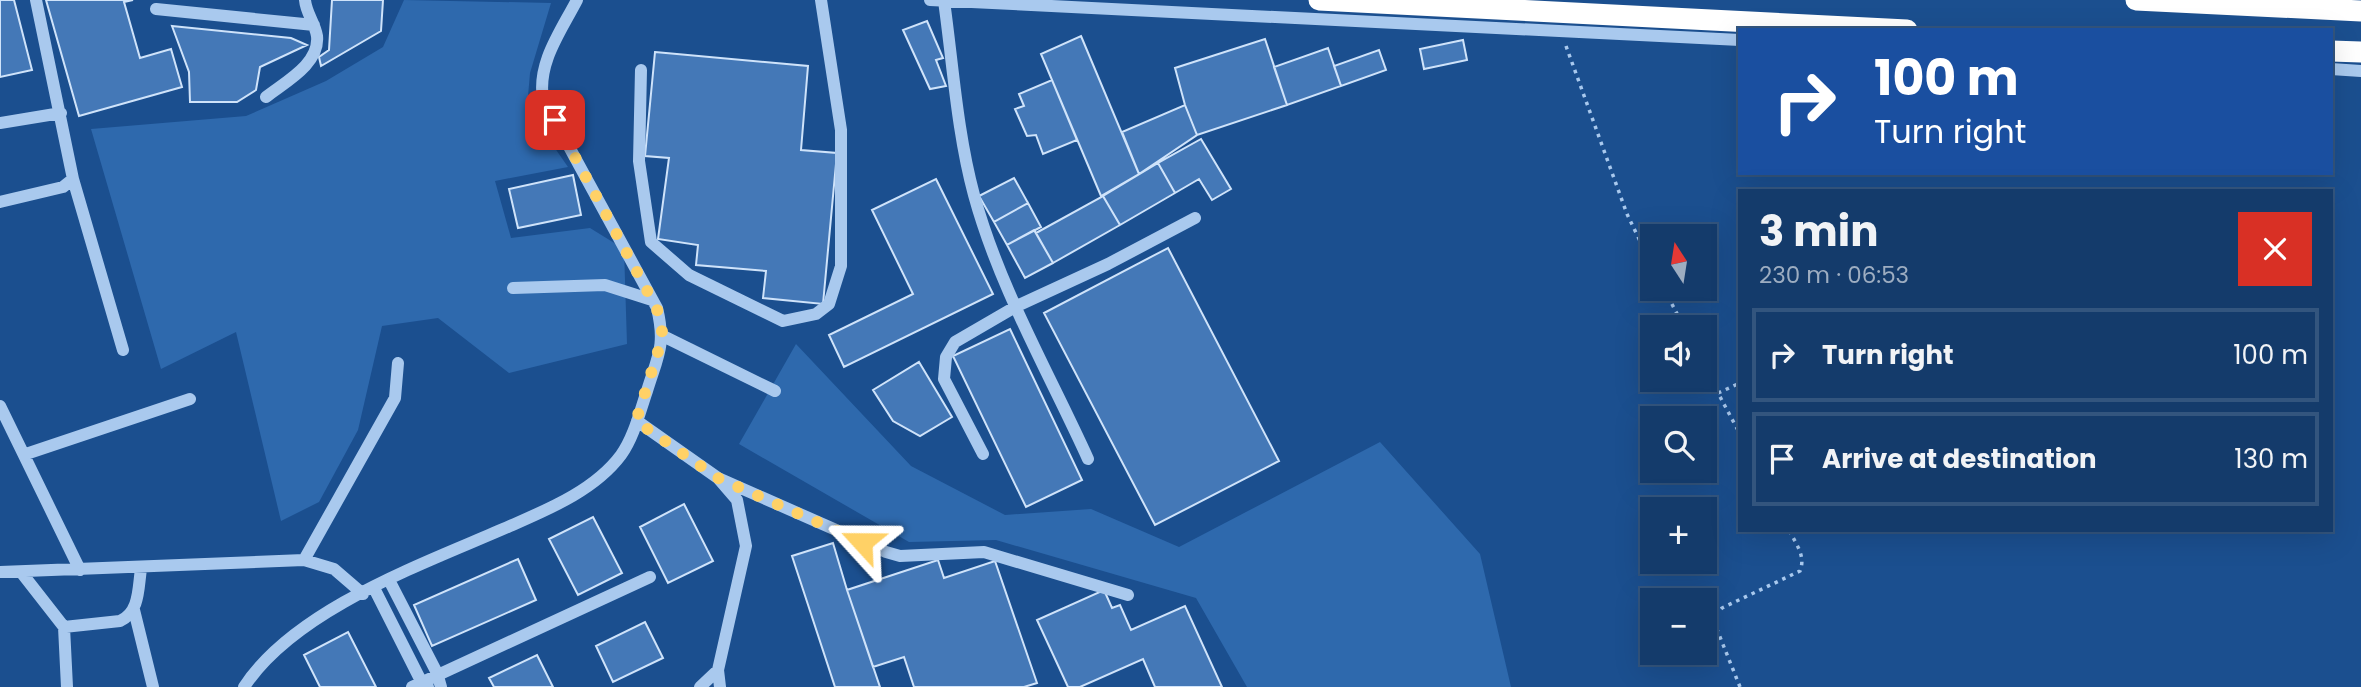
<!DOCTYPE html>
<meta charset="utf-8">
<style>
body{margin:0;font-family:Poppins,sans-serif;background:#214673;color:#f1f3f6;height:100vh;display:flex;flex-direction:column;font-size:26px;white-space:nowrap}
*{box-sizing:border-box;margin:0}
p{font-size:23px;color:#9dadc1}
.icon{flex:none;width:38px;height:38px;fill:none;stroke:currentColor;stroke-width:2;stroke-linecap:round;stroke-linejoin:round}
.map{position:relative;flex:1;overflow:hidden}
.sheet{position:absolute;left:1738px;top:189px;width:595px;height:343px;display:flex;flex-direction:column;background:#143b6b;border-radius:0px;box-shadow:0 7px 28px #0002,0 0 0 2px #33557e}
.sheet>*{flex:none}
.banner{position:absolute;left:1738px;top:28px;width:595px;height:147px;border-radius:0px;box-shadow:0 7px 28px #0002,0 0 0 2px #33557e;background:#1a4fa0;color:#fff;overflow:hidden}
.needle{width:46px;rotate:348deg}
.controls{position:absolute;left:1640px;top:224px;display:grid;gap:14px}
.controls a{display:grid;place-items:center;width:77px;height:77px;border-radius:0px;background:#143b6b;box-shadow:0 7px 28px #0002,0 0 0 2px #33557e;font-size:35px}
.pin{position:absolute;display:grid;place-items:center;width:60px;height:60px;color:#fff;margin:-30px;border-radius:14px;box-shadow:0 4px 10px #0006}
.me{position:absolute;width:77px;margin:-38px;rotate:294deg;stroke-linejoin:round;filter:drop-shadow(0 0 5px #0008)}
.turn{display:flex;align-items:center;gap:24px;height:147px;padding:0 21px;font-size:32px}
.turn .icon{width:91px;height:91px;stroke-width:2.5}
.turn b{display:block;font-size:49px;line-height:60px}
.round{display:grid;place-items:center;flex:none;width:74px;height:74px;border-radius:0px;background:#214673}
.summary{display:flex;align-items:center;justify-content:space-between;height:119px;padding:0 21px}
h1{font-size:42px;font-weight:700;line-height:52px}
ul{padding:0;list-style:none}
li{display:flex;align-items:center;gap:21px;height:94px;margin:0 14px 10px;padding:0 7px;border:4px solid #33557e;border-radius:0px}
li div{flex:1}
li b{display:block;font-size:26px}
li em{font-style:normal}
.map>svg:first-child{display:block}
</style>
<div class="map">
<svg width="2361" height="687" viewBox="0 0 2361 687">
<rect width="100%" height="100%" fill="#1b4f8f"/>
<path fill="#2e69ad" d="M404 0 551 3 530 73 527 108 568 167 495 181 511 238 590 228 624 249 627 344 509 373 438 318 382 326 358 430 319 502 281 521 236 332 161 369 91 129 246 116 326 81 383 47Z
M796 344 911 466 1005 515 1091 509 1179 547 1380 442 1480 554 1511 687H1247L1196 598 996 540 909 542 739 444Z"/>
<path fill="#4478b7" stroke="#cfe3fa" stroke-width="2" d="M0 0H14L32 70 0 77Z
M46 0H133L124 2 140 58 171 49 182 87 79 116Z
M332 0H383L381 31 321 66 319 57 329 50Z
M927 21 943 58 936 60 946 86 930 89 903 30Z
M172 26 291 38 307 45 260 67 256 90 237 102H190L189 72Z
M1081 36 1139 174 1101 196 1041 54Z
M1265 39 1287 105 1197 135 1185 105 1175 68Z
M1463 40 1467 60 1424 69 1420 49Z
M1328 48 1341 86 1287 105 1274 67Z
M1379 50 1386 70 1341 86 1334 66Z
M655 52 808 66 801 150 837 153 823 304 763 298 766 271 696 265 698 245 658 239 669 158 645 156Z
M1052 80 1077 140 1043 154 1036 135 1027 136 1015 109 1024 106 1019 94Z
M1185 105 1197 135 1139 174 1122 132Z
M1201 139 1231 189 1212 200 1199 179 1175 193 1158 163Z
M1158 163 1175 193 1120 225 1103 196Z
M573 175 581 215 518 228 509 189Z
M1014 178 1028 203 994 222 979 196Z
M936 179 993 294 844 367 829 335 913 294 872 210Z
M1103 196 1120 225 1053 263 1036 233Z
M1028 203 1041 227 1007 245 994 222Z
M1034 230 1053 263 1025 278 1007 245Z
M1168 248 1279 461 1155 525 1044 313Z
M1010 329 1082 480 1026 507 953 356Z
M919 362 952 417 920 436 893 421 873 390Z
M684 504 713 561 668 583 640 527Z
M593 517 622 573 578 595 549 539Z
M833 543 847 590 880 687H835L792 556Z
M518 559 536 600 432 646 414 605Z
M938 560 944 578 995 561 1037 683 1024 687H914L904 657 873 667 847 590Z
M1104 590 1112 608 1120 605 1131 630 1185 606 1222 687H1155L1143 659 1080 687H1068L1037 620Z
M645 622 663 658 613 682 596 646Z
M348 632 376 687H320L304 655Z
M537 655 553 687H494L489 678Z"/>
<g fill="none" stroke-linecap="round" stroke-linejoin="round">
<path stroke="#a9c9ee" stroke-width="3.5" stroke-dasharray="3.5 5" stroke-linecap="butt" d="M1566 46 1627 214 1652 266
M1664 289 1684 327
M1704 367 1740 434
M1718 393 1740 383
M1740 687 1716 627 1715 616 1722 608 1800 571C1806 556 1796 544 1789 530"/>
<path stroke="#a9c9ee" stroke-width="12" d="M930 0 1740 40
M944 1C953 65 957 132 974 195 999 287 1049 373 1088 459
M156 9 314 25
M2331 69 2361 71
M641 70 639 161 651 242 689 275 783 321 816 314 829 304 841 266V130L821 0
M266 97C285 82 320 64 317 36 315 23 306 13 305 0
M0 123 61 113
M73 179 123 350
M0 202 63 187 73 179 36 0
M513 288 605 285 652 300
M663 336 775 391
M0 406 80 570
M637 421 718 478 737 500 746 546 718 670 720 687
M26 454 190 399
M983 454 944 379 946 357 955 342 1017 306 1108 264 1195 218
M718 478 886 552 900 556 984 552 1128 595
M304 560 395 398 398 363
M0 572 304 560 334 569 363 594
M21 572 64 627 67 687
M389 580 437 673 441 687
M374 588 421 681 428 687
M134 610 153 687
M64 627 120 621C140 612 138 588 141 569
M244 687C296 608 426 563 510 526 549 509 595 490 621 455 634 437 640 411 647 391 658 355 666 346 657 308L543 99C537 63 561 31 577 0
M412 687 650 577
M700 687 718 670"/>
<path stroke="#fff" stroke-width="21" d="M1319 0 1907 30
M2136 0 2361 11
M2331 51 2361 52"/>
</g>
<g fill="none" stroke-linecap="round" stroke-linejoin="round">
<path stroke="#ffd166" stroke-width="12" stroke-dasharray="0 21.6" d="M555 120 657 309 663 336 636 421 718 478 862 542"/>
</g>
</svg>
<div class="controls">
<a><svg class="needle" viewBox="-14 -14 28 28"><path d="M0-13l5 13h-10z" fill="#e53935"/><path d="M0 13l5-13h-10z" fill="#9dadc1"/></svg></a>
<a><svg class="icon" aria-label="sound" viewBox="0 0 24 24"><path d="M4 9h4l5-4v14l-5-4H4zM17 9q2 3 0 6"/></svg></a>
<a><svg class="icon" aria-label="search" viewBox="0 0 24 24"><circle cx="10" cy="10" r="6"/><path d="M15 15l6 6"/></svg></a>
<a>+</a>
<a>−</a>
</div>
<div class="pin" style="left:555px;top:120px;background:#d93025"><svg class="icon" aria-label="arrive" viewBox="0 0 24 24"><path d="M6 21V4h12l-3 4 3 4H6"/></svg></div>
<svg class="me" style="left:862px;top:542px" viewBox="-20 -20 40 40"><path d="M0-17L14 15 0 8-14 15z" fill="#ffd166" stroke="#fff" stroke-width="4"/></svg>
<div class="banner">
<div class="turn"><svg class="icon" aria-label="right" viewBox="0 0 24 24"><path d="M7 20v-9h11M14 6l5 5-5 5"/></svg><div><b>100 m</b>Turn right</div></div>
</div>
<section class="sheet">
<div class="summary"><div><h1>3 min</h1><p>230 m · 06:53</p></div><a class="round" style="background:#d93025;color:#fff"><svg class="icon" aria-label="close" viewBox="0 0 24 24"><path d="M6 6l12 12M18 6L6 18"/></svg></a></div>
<ul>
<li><svg class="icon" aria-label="right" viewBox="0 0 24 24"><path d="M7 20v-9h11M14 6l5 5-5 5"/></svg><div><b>Turn right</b></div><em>100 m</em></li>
<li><svg class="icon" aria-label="arrive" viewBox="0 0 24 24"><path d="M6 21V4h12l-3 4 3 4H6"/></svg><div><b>Arrive at destination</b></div><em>130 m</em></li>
</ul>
</section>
</div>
